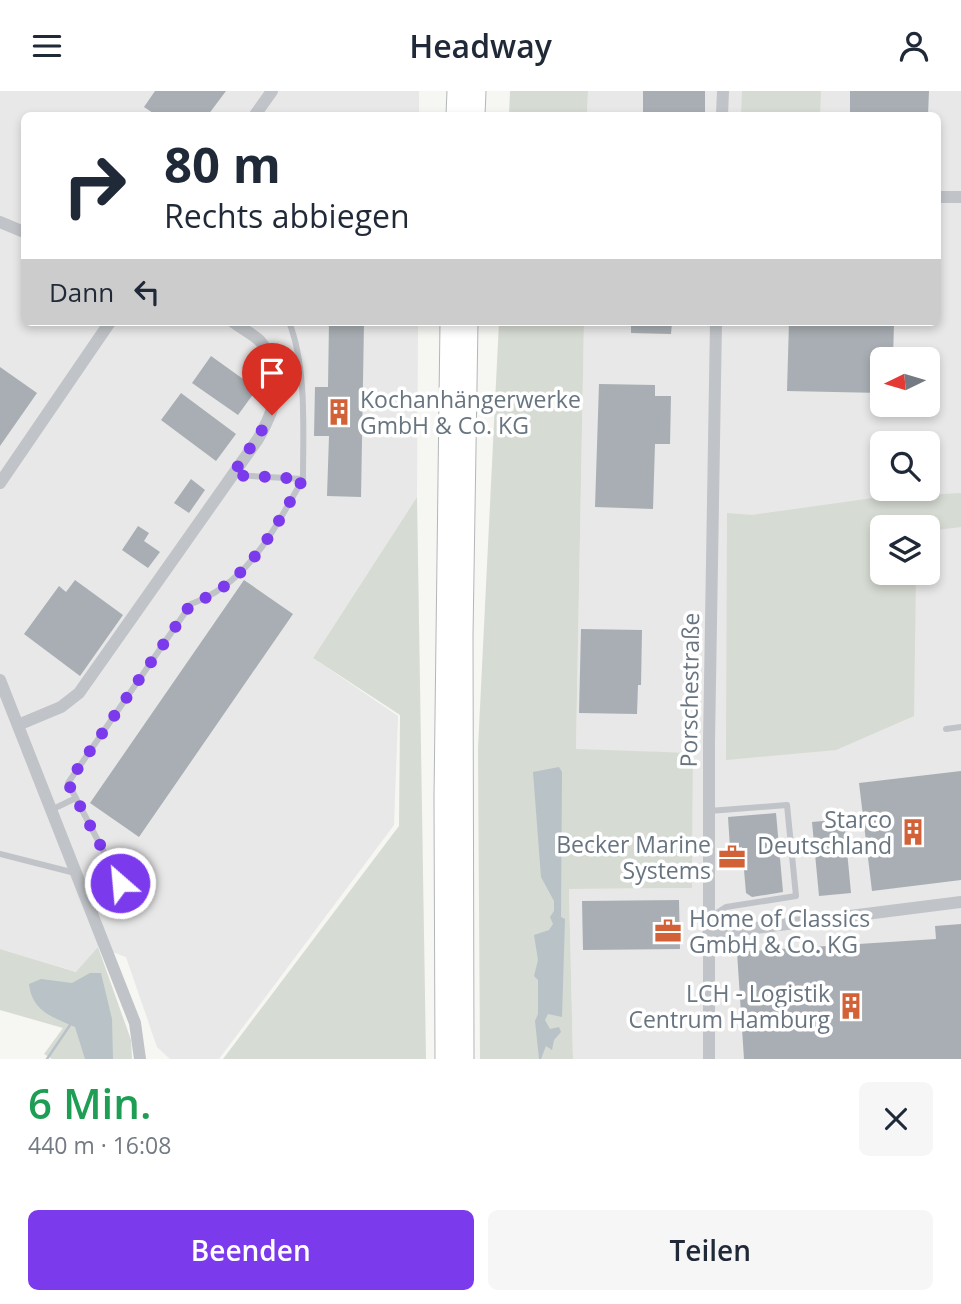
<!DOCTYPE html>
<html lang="de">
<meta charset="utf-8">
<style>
body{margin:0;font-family:"Open Sans",sans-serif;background:#f6f6f7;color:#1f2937;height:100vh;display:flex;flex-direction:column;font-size:26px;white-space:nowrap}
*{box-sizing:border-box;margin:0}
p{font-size:23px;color:#747a83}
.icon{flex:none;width:38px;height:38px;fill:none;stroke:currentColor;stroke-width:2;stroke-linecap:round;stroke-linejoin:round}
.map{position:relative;height:968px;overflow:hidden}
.sheet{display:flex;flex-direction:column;background:#fff;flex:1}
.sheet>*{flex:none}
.banner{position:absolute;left:21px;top:21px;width:920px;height:214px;border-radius:10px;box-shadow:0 4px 10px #0003;background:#fff;color:#1f2937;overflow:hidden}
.needle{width:46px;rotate:265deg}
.fabs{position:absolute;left:870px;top:256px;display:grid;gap:14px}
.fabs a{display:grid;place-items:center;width:70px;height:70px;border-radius:10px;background:#fff;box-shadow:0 4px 10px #0003;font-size:35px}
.pin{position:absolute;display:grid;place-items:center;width:60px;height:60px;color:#fff;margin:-72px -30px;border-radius:50% 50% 50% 0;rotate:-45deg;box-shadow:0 0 7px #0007}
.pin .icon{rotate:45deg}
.me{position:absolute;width:77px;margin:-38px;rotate:333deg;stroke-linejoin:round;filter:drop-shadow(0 0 5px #0008)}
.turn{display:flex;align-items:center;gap:24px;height:147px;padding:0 28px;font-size:32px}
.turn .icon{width:91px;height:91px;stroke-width:2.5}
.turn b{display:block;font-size:49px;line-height:60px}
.then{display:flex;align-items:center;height:66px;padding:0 28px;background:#0003;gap:14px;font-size:26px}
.round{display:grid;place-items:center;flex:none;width:74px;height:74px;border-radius:10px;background:#f6f6f7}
.head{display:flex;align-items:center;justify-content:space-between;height:119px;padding:0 28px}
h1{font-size:42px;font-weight:600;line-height:52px;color:#1e9e55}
.primary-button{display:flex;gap:14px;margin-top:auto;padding:14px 28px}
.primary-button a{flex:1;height:80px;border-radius:10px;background:#7c3aed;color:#fff;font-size:28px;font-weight:600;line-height:80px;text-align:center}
.primary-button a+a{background:#f6f6f7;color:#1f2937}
header{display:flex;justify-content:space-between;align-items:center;height:91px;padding:0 28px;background:#fff;font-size:32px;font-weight:600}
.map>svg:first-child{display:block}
</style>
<header><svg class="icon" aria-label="menu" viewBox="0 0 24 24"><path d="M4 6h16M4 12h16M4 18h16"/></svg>Headway<svg class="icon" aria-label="person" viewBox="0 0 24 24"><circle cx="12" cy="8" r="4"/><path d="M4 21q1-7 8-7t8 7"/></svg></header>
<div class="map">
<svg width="961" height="968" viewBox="0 0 961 968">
<rect width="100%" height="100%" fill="#f6f6f3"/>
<path fill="#e7e8e7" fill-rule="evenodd" d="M0 0H419V24H24V231H418L417 406 313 567 398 625 394 734 219 968H170L157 956 126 866 98 856 77 881 0 858Z
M588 0H961V968H573L569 798 692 797 693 662 576 659 584 231H938V24H587ZM882 268H928V313H882ZM882 352H928V397H882ZM882 436H928V481H882Z"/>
<path fill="#d6dbd3" d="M510 0H588L587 24H509Z
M742 0H821L820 24H741Z
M499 231H584L576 658 693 662 692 797 569 798 573 968H480L478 657Z
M961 402V436L928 440V436H882V481H916L914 625 836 659 726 669 727 422 752 424 873 407Z
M417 406 426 968H223L399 735 400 624 313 567Z
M98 856 131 949 132 968H52L44 963 63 937 0 919V858L76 881Z"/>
<path fill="#b9c2c7" d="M559 676 562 681 561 826 565 828 562 926 548 923 545 929 550 938 559 936 561 941 554 949 552 959 546 955 541 968H539L535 930 538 923V889L534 885 538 869 534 844 549 839 553 833 550 826 554 820V810L541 786 533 681Z
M90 882H101L112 928 113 968H85L75 936C52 926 32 920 29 893L41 888 72 892Z"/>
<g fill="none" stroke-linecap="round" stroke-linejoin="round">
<path stroke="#b9c2c7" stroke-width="2.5" d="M47 968 70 934"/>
</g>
<path fill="#a8aeb3" d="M155 0H226L208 24H156L144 16Z
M643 0H705V24H643Z
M850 0H929L928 24H850Z
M329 231H364L361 406 327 405 329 345H314L315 296H328Z
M631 231H672L671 243 631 242Z
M789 231H894L893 268H882V302L787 300Z
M211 265 257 298 238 324 192 292Z
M0 276 37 302 0 355Z
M599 293 655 294V305H671L670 353H655L653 418 595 416Z
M181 302 236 343 216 370 161 329Z
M191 388 205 399 189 422 174 412Z
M138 435 149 442 144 450 160 461 148 477 122 459Z
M75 489 123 524 80 585 24 543 59 495 66 501Z
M244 489 293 523 139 746 90 712Z
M581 538 642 539 641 594H638L637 623 579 622Z
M961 680V789L872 800 859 692Z
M776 722 783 801 752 806 746 802 742 756 730 757 728 726Z
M844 728 851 802 819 805 812 731Z
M679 809 680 858 583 859 582 810Z
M961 833V968H744L737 861 936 848 935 835Z"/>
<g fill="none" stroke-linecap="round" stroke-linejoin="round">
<defs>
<path id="motorway" d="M457 24 458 0
M474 24 475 0
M446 968 445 706 451 231
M463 968 462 545 467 231"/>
</defs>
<use href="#motorway" stroke="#b3b6b9" stroke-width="23"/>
<path stroke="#c0c3c7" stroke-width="6" d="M234 384 303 388C303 339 307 276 289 231
M946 638 961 636
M51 719 76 707
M709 720 787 714 796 805 726 816 709 827
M0 763 75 782
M92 821 112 810 120 792 68 692 191 513C249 492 274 438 303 388"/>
<path stroke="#c0c3c7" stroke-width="12" d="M255 24 272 0
M722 24 723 0
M938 106H961
M0 131 24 141
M0 392 110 231
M0 589 135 932 140 968
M18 634 61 616 79 602 258 348C277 315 287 283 260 250 253 243 241 237 233 231
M708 843 961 811
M709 968V651L716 231"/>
<use href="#motorway" stroke="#fff" stroke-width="21"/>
</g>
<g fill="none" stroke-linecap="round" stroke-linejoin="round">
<path stroke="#7c3aed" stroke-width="12" stroke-dasharray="0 21.6" d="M120 792 68 692 191 513C249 492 274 438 303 388L232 384 272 324"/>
</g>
<defs>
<symbol id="building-bare" viewBox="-9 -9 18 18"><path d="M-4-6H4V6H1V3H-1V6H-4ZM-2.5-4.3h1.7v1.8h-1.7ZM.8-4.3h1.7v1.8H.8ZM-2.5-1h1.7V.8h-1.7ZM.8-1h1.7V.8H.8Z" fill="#d26138" stroke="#fff" stroke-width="2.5" paint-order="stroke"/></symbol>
<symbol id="office-bare" viewBox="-9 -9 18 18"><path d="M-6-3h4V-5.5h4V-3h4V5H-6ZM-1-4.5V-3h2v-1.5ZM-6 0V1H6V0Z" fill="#d26138" stroke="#fff" stroke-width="2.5" paint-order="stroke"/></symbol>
</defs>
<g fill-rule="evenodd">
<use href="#building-bare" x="320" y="302" width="38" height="38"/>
<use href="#building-bare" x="894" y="722" width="38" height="38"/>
<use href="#office-bare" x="713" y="747" width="38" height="38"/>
<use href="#office-bare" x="649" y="821" width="38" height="38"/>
<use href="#building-bare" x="832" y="896" width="38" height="38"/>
</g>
<g text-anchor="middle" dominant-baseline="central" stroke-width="7" stroke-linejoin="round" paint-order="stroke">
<g font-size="23" fill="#687581" stroke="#fff" text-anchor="end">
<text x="360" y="308" text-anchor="start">Kochanhängerwerke<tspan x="360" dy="26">GmbH &amp; Co. KG</tspan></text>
<text x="892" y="728">Starco<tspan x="892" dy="26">Deutschland</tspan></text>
<text x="711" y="753">Becker Marine<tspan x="711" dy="26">Systems</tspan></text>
<text x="689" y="827" text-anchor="start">Home of Classics<tspan x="689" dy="26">GmbH &amp; Co. KG</tspan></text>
<text x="830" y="902">LCH - Logistik<tspan x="830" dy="26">Centrum Hamburg</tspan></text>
</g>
<g font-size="23" fill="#687581" stroke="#fff">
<text transform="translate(689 599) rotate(-89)">Porschestraße</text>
</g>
</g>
</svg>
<div class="fabs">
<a><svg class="needle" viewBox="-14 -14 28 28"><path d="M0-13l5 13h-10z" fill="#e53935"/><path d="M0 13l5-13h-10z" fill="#747a83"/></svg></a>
<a><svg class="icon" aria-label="search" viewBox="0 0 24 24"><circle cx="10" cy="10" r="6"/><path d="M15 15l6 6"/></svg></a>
<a><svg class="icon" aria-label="layers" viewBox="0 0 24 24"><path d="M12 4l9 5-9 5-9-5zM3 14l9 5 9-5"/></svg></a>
</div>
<div class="pin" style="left:272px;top:324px;background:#d93025"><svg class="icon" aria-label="arrive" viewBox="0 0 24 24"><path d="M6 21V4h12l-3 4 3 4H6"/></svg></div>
<svg class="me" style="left:120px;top:792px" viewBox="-20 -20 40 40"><circle r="17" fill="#7c3aed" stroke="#fff" stroke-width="3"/><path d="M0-11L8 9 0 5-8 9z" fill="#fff"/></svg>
<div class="banner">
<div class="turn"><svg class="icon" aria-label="right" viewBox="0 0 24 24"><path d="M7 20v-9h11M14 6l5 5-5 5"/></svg><div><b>80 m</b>Rechts abbiegen</div></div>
<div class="then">Dann<svg class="icon" aria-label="left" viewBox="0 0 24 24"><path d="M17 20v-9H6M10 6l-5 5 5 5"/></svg></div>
</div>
</div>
<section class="sheet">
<div class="head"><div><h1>6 Min.</h1><p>440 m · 16:08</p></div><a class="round"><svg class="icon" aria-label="close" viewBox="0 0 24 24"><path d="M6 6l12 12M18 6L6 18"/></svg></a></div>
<div class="primary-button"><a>Beenden</a><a>Teilen</a></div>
</section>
